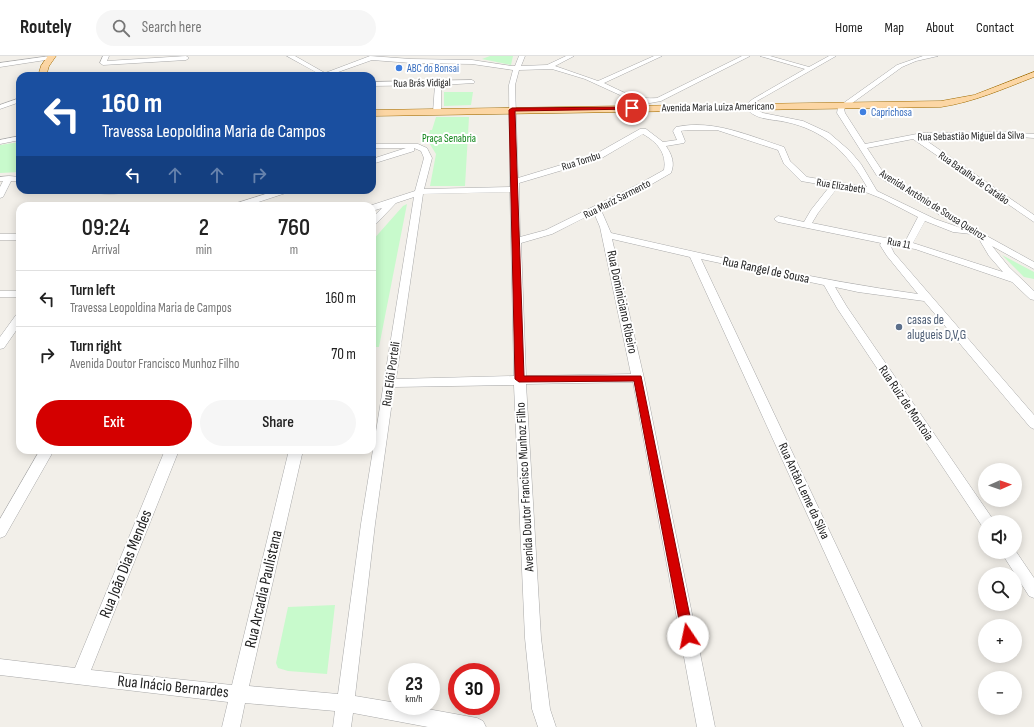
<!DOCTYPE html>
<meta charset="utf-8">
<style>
body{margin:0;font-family:"Sofia Sans Condensed",sans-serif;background:#f6f6f6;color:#222;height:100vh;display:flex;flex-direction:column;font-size:15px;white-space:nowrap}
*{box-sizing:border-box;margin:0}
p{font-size:13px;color:#767676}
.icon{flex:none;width:22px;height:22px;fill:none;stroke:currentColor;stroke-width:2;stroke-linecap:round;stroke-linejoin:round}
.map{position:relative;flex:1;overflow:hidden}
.side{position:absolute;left:16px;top:146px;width:360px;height:252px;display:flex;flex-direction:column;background:#fff;border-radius:12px;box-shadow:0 2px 10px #0003}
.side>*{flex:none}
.hud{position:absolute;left:16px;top:16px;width:360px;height:122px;border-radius:12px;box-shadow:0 2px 10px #0003;background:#1a4fa0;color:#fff;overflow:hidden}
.needle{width:26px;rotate:88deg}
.controls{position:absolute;left:978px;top:407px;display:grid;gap:8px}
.controls a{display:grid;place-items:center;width:44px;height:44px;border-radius:50%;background:#fff;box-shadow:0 2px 10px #0003;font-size:20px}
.speed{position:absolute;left:388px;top:607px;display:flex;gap:8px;font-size:20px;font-weight:700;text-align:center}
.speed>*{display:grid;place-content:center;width:52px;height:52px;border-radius:50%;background:#fff;box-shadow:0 2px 10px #0003;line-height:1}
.speed small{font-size:10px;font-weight:400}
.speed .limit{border:6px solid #d22;background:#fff;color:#111}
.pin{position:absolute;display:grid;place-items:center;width:34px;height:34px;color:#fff;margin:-17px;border:2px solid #fff;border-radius:50%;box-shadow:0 1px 4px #0007}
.me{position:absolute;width:44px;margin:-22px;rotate:349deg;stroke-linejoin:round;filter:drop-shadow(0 0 3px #0008)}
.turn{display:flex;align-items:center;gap:14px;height:84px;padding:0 20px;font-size:18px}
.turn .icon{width:52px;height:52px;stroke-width:2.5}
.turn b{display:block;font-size:28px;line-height:34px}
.lanes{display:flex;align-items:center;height:38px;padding:0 20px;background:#0003;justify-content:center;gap:20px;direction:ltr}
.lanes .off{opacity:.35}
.eta{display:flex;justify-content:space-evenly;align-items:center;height:68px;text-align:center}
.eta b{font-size:24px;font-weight:600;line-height:28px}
.action{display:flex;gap:8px;margin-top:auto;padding:8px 20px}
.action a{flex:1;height:46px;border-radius:24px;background:#d40000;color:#fff;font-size:16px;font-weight:600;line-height:46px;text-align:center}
.action a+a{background:#f6f6f6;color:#222}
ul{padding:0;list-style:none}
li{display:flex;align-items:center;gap:12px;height:56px;padding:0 20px;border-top:1px solid #e0e0e0}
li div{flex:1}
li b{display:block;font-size:15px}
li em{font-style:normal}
header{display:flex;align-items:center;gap:24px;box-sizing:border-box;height:56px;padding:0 20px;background:#fff;border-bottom:1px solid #e0e0e0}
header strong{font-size:19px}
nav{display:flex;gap:22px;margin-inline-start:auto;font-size:14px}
.search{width:280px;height:36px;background:#f6f6f6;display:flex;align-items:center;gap:10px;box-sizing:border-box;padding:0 14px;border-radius:22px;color:#767676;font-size:15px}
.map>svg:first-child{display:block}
</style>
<header>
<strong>Routely</strong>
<div class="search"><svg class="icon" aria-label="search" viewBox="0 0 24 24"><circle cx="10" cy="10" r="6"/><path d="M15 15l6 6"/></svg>Search here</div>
<nav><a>Home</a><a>Map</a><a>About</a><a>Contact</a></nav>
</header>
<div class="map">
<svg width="1034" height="671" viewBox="0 0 1034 671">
<rect width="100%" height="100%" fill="#f2efe9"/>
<path fill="#c8facc" d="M490 0H513L511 9 482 3Z
M444 36H473L471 49 444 50Z
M436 61H469L465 130H430L436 98 428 85 430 74H432Z
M20 86V116L0 117V89Z
M407 148 379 291H372V185L403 150Z
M1002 199 1034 216V223L1024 221Z
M335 549 327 618 288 615 278 612 276 607 288 551Z"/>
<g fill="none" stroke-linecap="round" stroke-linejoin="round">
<defs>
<path id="minor" d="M50 0 52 1V3L0 11V7Z
M103 0H109L107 5 186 0 189 2 186 4 103 9 100 7Z
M287 0H295L325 17 370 0 411 3 472 4 512 10H515L519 0H525L521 10 547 9 566 0H574L555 10 598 25 654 0H662L604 27C623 36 636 44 657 42L742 0H750L661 45 650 47 633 45 585 23 552 13 519 14 515 29 518 122 594 99 640 73H646L663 86 677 84 673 75 676 71C714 63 749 80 784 91L790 105 807 121 867 131C848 97 824 74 786 66 772 63 755 64 746 52L749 46 753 43 805 13 760 0H770L809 11 829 0H836L757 45 753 52 763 57 803 65 829 77 850 95 861 108 877 135 935 163 961 172 877 120 837 57 838 51 897 9 923 0H938L916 5 902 11 844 53 845 57 865 88 922 77 1003 76 1034 78V82L1003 80 921 81 1034 159V166L913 83 867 92 883 116 985 179 1034 206V213L992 190 1009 211 1034 235V244L1030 243 1012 226 915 193 890 189 894 197 1034 359V373L1030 371 924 245 858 236 835 231 847 251 992 462 994 466H985V471L982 470 837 252 824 229 701 203 922 671H904L690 201 612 183 644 322 715 671H697L633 326 526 328 541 582 550 653 556 671H538L532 653 525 582 514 329 394 331 375 468 355 640 397 647V650H411L477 662 483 665 486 671H428L353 657 351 671H333L335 655 245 647 240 671H222L228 646 0 619V603L75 612 165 394H179L91 614 232 629 289 394H303L249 630 338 638 361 468 414 141 396 147 375 169 372 170V162L382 152 372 155V150H369L415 135 424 102 421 95 414 92V95L372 108V103L406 92H372V88H418L427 92 432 102 424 133 510 131 509 29 513 14 472 8 411 7 372 4 327 20H318L319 18ZM687 74H717L778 94 784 108 801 125 830 130 811 154 804 166 778 160 774 163 778 166 881 187 880 189 887 200 918 238C815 224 713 200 611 177L601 154 645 132 671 117C675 107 672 99 666 90L684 87 685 85 681 75ZM643 78C657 86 667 97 664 114L639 128 546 174 520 181 519 127 600 103ZM838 131 863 135 883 143 918 161 905 186 812 167 818 157ZM510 136 514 320 396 323 423 138ZM594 157 600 171 631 318 526 320 521 187 552 178ZM925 165 953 176 971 178 979 183 989 200 1003 216 913 187Z
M472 24 475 26 474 27 441 29V56L437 58 433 56 435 29 372 30V26Z
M20 42V46L0 53V49Z
M20 80V84L0 88V84Z
M9 120 20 121V125H11L3 141 0 142V131L3 125H0V121Z
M81 134H137C132 139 86 139 81 134Z
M278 134H290L289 136 246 150H233L234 148Z
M0 178H20V184H0Z
M0 235H20V241H0Z
M20 258V269L4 292 0 293V281L16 259Z
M40 394H54L5 480 0 482V463Z
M1015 494 1034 522V542L1029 540 1001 496H1015Z"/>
<path id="major" d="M48 0H56L49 10 46 20H38L41 10Z
M1034 16V21C1003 33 974 46 941 51L372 60V54L941 45 974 39Z"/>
</defs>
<use href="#minor" stroke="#a9a9a9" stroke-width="1"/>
<use href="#major" stroke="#a06b00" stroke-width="1"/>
<use href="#minor" fill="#fff" fill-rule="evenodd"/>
<use href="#major" fill="#fcd6a4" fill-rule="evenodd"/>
</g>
<path fill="#d40000" stroke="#8a0000" d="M632 51H634V53L515 55 524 320H641L694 580 693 584 688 586 684 584 682 580 634 325 519 326 515 323 509 54 512 52Z"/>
<g fill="#3f7fe0" stroke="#fff" stroke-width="1.5">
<circle cx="399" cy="12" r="4"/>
<circle cx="863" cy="56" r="4"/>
</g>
<circle fill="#5c6f8a" stroke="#fff" stroke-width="1.5" cx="899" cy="271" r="4"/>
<g text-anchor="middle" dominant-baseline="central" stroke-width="4" stroke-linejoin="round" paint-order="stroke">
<g font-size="11" fill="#366cbe" stroke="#fff" text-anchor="start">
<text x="407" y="12">ABC do Bonsai</text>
<text x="871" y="56">Caprichosa</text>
</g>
<g font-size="11" fill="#222" stroke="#fff">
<text transform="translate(422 27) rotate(-1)">Rua Brás Vidigal</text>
<text transform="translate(718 51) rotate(-1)">Avenida Maria Luiza Americano</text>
<text transform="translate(971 80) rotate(-1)">Rua Sebastião Miguel da Silva</text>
<text transform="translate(581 105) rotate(-18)">Rua Tombu</text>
<text transform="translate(974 122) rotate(35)">Rua Batalha de Catalão</text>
<text transform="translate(841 130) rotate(9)">Rua Elizabeth</text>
<text transform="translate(617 143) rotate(-27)">Rua Mariz Sarmento</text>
<text transform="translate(933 149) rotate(32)">Avenida Antônio de Sousa Queiroz</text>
<text transform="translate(899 187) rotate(11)">Rua 11</text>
</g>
<g font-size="11" fill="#0c8416" stroke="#fff">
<text x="449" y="82">Praça Senabria</text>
</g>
<g font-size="13" fill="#222" stroke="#fff">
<text transform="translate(766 214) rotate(12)">Rua Rangel de Sousa</text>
<text transform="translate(622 246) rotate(78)">Rua Dominiciano Ribeiro</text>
<text transform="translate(391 318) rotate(-82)">Rua Elói Porteli</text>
<text transform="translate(906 347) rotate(56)">Rua Ruiz de Montoia</text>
<text transform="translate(525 431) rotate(-93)">Avenida Doutor Francisco Munhoz Filho</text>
<text transform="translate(804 435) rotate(65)">Rua Antão Leme da Silva</text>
</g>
<g font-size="13" fill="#4e5e75" stroke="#fff" text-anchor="start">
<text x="907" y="264">casas de<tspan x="907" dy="15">alugueis D,V,G</tspan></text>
</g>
<g font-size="16" fill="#222" stroke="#fff">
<text transform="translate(126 508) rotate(-68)">Rua João Dias Mendes</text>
<text transform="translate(264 533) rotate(-77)">Rua Arcadia Paulistana</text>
<text transform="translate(173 631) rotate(6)">Rua Inácio Bernardes</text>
</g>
</g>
</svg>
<div class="controls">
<a><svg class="needle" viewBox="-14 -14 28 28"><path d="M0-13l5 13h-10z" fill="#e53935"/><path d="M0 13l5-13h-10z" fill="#767676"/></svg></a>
<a><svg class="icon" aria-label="sound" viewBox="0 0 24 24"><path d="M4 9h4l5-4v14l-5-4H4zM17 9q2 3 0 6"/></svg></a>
<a><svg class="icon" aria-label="search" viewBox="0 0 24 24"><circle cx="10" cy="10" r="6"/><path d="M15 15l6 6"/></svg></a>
<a>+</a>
<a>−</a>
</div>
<div class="speed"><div>23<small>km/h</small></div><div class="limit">30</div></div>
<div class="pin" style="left:632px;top:52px;background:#d93025"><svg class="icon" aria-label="arrive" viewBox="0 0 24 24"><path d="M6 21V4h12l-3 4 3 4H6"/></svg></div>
<svg class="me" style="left:688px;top:580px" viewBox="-20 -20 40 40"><circle r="19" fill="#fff"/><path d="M0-13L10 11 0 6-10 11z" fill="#d40000"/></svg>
<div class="hud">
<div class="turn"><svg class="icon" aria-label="left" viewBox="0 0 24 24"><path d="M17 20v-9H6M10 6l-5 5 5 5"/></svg><div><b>160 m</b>Travessa Leopoldina Maria de Campos</div></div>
<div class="lanes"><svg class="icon" aria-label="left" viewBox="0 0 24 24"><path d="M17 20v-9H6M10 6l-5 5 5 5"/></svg><svg class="icon off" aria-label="ahead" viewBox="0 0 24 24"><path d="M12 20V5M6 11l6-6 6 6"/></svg><svg class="icon off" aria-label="ahead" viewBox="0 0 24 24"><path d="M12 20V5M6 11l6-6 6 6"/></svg><svg class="icon off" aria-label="right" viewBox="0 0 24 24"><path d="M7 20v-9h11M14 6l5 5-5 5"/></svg></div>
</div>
<section class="side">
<div class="eta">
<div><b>09:24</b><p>Arrival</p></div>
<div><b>2</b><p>min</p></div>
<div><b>760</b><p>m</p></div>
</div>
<ul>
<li><svg class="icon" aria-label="left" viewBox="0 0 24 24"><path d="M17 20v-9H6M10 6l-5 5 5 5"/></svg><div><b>Turn left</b><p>Travessa Leopoldina Maria de Campos</p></div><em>160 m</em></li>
<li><svg class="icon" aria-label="right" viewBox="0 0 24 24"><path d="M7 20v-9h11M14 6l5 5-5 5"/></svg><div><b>Turn right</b><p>Avenida Doutor Francisco Munhoz Filho</p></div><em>70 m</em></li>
</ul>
<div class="action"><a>Exit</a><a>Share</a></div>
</section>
</div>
